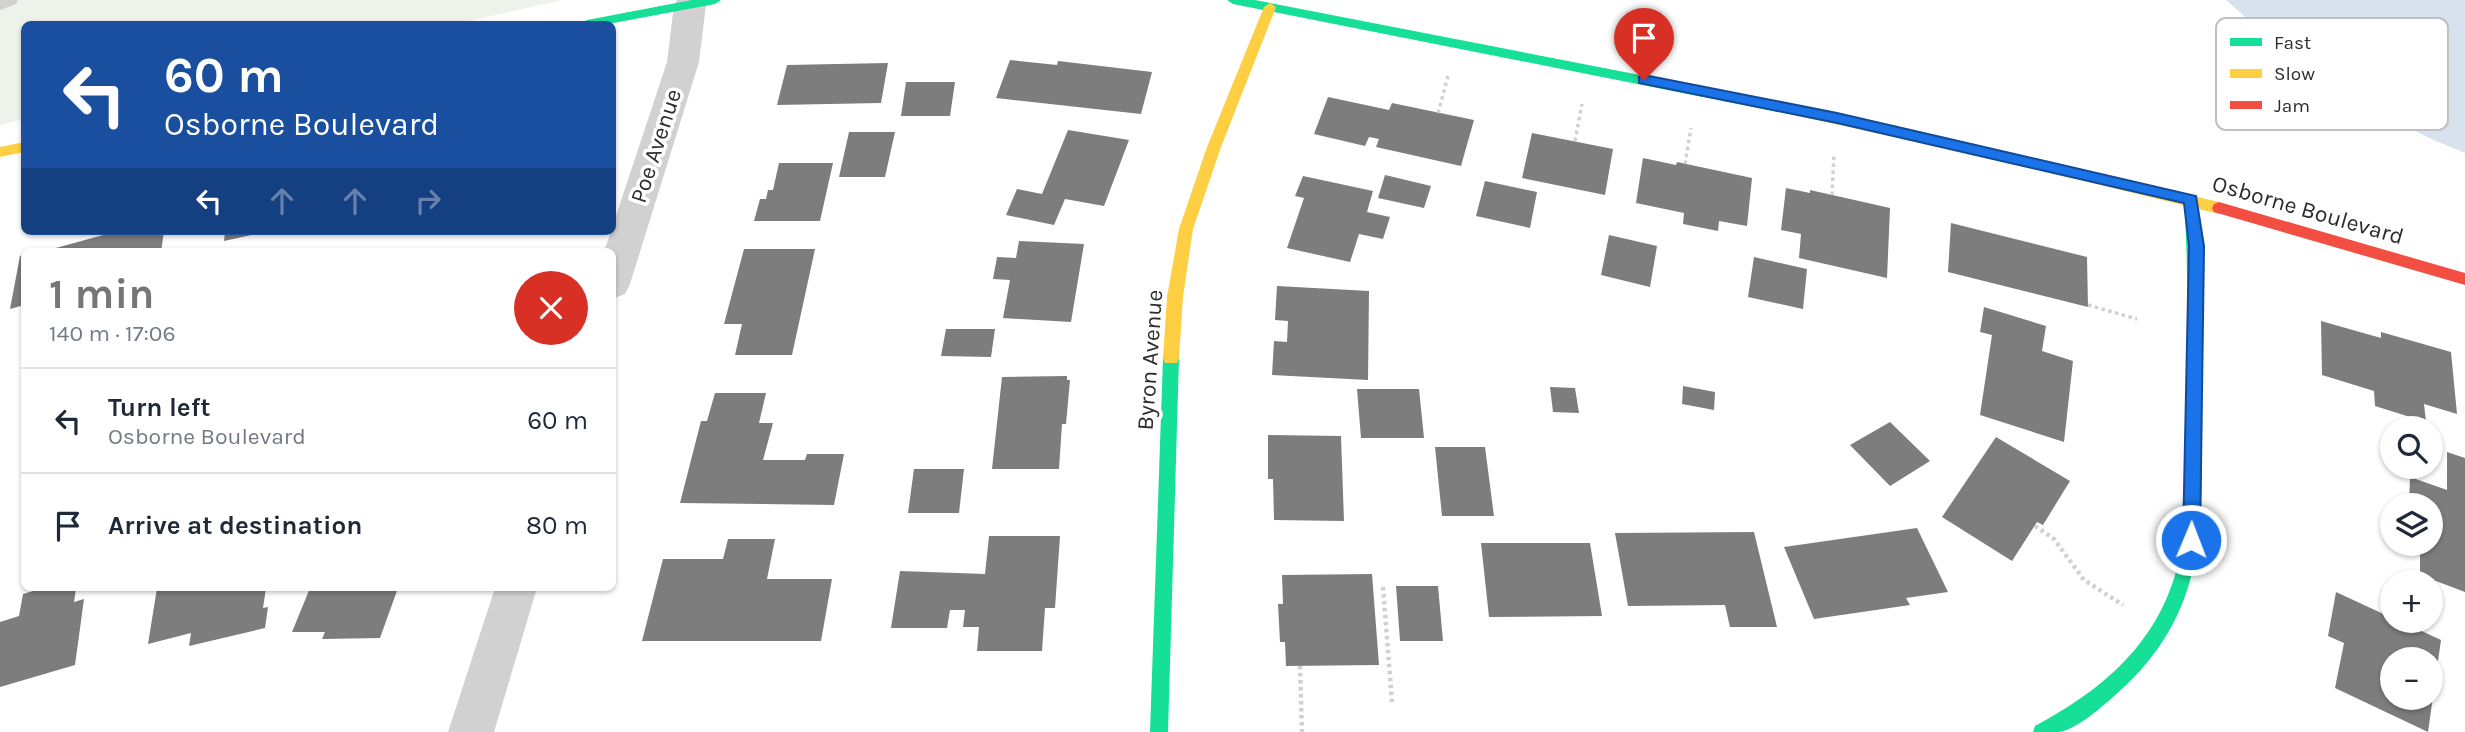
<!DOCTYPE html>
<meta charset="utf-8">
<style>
body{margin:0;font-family:Karla,sans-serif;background:#f6f6f7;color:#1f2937;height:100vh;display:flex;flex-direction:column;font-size:26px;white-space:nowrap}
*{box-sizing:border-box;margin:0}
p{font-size:23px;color:#747a83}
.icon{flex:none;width:38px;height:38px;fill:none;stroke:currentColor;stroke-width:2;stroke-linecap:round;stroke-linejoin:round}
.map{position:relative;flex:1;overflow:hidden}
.sheet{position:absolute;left:21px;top:248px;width:595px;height:343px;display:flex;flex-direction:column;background:#fff;border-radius:10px;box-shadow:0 2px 5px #0004}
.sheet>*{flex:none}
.guide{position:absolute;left:21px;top:21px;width:595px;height:214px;border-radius:10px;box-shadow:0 2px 5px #0004;background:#1a4fa0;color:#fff;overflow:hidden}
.controls{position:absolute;left:2380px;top:416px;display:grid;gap:14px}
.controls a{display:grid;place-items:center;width:63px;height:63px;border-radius:50%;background:#fff;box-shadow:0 2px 5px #0004;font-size:35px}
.pin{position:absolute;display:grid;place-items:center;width:60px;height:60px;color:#fff;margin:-72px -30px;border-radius:50% 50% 50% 0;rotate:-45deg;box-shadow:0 0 7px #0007}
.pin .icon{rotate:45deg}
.me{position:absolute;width:77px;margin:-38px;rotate:1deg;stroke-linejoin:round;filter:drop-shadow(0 0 5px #0008)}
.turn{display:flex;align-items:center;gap:24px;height:147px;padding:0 28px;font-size:32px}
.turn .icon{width:91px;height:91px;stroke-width:2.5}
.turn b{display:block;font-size:49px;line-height:60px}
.lanes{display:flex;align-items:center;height:66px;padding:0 28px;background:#0003;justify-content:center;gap:35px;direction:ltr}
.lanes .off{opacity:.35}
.round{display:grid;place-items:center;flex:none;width:74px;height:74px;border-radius:37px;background:#f6f6f7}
.summary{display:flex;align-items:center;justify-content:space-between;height:119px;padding:0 28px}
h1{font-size:42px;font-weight:700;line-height:52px;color:#767676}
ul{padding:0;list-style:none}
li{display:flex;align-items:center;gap:21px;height:105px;padding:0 28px;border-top:2px solid #e0e1e3}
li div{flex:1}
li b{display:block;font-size:26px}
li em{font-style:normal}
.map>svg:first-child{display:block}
</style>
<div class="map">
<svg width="2465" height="732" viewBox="0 0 2465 732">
<rect width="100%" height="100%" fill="#fff"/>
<path fill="#edf2eb" d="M0 0H563L454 24H24V119L0 125Z"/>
<path fill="#d8e2ee" d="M2226 0H2465V153C2375 118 2297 65 2226 0Z"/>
<path fill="#7d7d7d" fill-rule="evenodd" d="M1010 60 1057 65 1058 61 1152 72 1141 114 996 98Z
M888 63 881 103 777 105 787 65Z
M906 82H955L950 116H901Z
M1328 97 1389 110 1392 103 1474 120 1461 166 1376 147 1379 139 1369 137 1365 146 1314 134Z
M1068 130 1129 140 1104 206 1065 199 1054 225 1006 215 1017 189 1042 194Z
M849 132H895L885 177H839Z
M1532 133 1613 149 1605 195 1522 178Z
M1643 158 1676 165 1677 162 1752 178 1747 226 1719 221 1718 231 1683 224 1684 213 1636 203Z
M779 163H833L820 221H754L760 199H766L768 190H773Z
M1385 175 1431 186 1424 208 1378 198Z
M1303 176 1373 191 1367 212 1390 217 1383 239 1359 234 1350 262 1287 248 1304 198 1295 196Z
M1485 181 1537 192 1530 228 1476 216Z
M1786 188 1810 193V190L1890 208 1887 278 1799 258 1801 234 1781 230Z
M1951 223 2087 257 2088 307 1948 272Z
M118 231H164L161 252H41Z
M225 231H265V232L224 241Z
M1609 235 1657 246 1650 287 1601 275Z
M1019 241 1084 244 1071 322 1003 318 1010 280 993 279 997 257 1016 258Z
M744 249H815L792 355H735L742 324H724Z
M24 255V305L10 309 20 256Z
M1754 257 1807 269 1803 309 1748 297Z
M1277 286 1369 291 1368 380 1272 375 1274 341 1287 342 1288 321 1275 320Z
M1984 307 2046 326 2042 351 2073 361 2064 442 1980 415 1992 335 1980 332Z
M2321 321 2381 338V332L2451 352 2457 414 2424 404 2426 422 2375 406 2374 391 2322 375Z
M946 329H995L991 357 941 356Z
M1067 376V380H1070L1066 424H1062L1059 469H992L1002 377Z
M1683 386 1715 392 1714 410 1682 404Z
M1550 387 1575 388 1579 413 1553 412Z
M1357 389H1419L1424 438H1361Z
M715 393H766L759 423H773L763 460H805L807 454H844L834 505 680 503 701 421H707Z
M1890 422 1930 461 1890 486 1850 445Z
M1268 435 1341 436 1344 521 1274 520 1273 479H1268Z
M1996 437 2070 481 2043 525 2037 522 2012 561 1942 517Z
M1435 447H1485L1494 516H1442Z
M2447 452 2465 458V592L2420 575V544H2431V506H2409L2410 477 2447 490Z
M914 469H964L959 513H908Z
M1917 528 1948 592 1906 598 1910 605 1814 619 1784 547Z
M1754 532 1777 627H1730L1725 605 1628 606 1615 533Z
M989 536H1060L1055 608H1045L1042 651H977L979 627H963L965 610H950L947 628H891L900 571 985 574Z
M728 539H775L767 579H832L821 641H642L663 559H723Z
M1481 543H1590L1602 616 1489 617Z
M1372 574 1379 665 1286 666 1285 642H1280L1278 604H1283L1282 575Z
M1396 586H1438L1443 641H1400Z
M43 588H76L74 602 84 599 75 665 0 687V622L19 616 23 594Z
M157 588H266L263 608 268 607 265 628 189 646 191 633 148 644Z
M310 588H398L380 638 322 639 325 632H292Z
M2336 592 2392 618V621H2400L2441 640 2428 732 2335 688 2344 643 2328 636ZM2392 660H2431V698H2392Z"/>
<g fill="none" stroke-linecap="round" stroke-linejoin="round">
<path stroke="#d1d1d1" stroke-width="3.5" stroke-dasharray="3.5 3.5" stroke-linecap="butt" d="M1438 113 1448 76
M1575 141 1582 104
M1685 164 1691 128
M1832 195 1834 154
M2088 305 2137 319"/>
<path stroke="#d1d1d1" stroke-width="4.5" stroke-dasharray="3.5 3.5" stroke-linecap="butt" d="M2035 526 2054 539 2084 580 2123 605
M1383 587 1392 702
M1300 666 1302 732"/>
<path fill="#d1d1d1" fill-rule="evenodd" d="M0 0H18L16 4 0 10Z"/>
<path fill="#d1d1d1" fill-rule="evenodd" d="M677 0H703L706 5 699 62 630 284 625 294 612 299V252H604L667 62 674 5Z
M495 588H537L494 732H448Z"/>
<path fill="#16e098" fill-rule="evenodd" d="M692 0H721L715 4 608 24H580L587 20Z
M1227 0H1255L1794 105 1801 110 1794 115 1233 4Z
M2191 195 2198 200C2204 267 2203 334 2202 401 2201 520 2213 612 2112 698 2099 709 2077 729 2059 732 2051 732 2041 732 2033 732L2035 726C2114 684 2172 629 2183 536 2187 496 2185 455 2186 414 2187 342 2189 271 2184 200Z
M1171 352 1177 353 1179 358 1168 732H1150L1163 358 1165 353Z"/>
<path fill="#ffcf43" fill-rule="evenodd" d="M1270 3 1276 7 1221 147 1193 229 1183 297 1179 358 1177 363H1165L1163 358 1167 297 1179 229 1207 147 1264 7Z
M1794 105 1974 144 2219 202 2226 208 2219 214 1974 154 1789 114 1787 110 1789 106Z
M24 142V152L0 157V147Z"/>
<path fill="#f24e42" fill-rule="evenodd" d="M2219 202 2465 273V285L2214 212 2212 208 2214 204Z"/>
</g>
<path fill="#1a73e8" stroke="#114b97" stroke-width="2" d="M1644 75 1837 113 2196 196 2204 246 2200 540 2197 546 2191 548 2185 546 2183 540 2189 246 2184 203 1837 123 1639 83V77Z"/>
<g text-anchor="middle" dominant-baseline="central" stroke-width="7" stroke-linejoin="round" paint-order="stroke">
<g font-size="23" fill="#2c2c2c" stroke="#fff">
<text transform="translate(656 146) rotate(-72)">Poe Avenue</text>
<text transform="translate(2308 210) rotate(16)">Osborne Boulevard</text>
<text transform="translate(1150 360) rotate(-86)">Byron Avenue</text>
</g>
</g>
<rect x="2216" y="18" width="232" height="112" rx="10" fill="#fff" stroke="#c0c0c0" stroke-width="2"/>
<rect x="2230" y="38" width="32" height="8" fill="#16e098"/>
<rect x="2230" y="69" width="32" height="9" fill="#ffcf43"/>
<rect x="2230" y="101" width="32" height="8" fill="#f24e42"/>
<g font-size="19" fill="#2c2c2c">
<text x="2274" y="49">Fast</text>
<text x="2274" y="80">Slow</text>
<text x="2274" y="112">Jam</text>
</g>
</svg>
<div class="controls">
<a><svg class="icon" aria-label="search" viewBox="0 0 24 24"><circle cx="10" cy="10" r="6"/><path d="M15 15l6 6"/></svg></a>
<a><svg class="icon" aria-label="layers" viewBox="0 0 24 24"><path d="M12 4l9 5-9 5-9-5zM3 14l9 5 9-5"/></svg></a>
<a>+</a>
<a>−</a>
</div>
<div class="pin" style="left:1644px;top:80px;background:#d93025"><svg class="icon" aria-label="arrive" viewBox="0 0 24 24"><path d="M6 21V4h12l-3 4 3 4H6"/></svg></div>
<svg class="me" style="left:2191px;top:540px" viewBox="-20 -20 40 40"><circle r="17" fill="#1a73e8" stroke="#fff" stroke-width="3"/><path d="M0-11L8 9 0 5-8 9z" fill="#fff"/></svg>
<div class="guide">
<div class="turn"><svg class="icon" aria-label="left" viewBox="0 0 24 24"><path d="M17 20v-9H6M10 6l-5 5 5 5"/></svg><div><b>60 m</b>Osborne Boulevard</div></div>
<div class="lanes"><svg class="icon" aria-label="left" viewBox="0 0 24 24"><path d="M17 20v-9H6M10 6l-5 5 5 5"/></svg><svg class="icon off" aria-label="ahead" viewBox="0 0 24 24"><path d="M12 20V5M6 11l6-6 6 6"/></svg><svg class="icon off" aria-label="ahead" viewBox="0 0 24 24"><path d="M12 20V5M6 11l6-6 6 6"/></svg><svg class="icon off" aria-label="right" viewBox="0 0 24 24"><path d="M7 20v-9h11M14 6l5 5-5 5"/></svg></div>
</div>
<section class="sheet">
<div class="summary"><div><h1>1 min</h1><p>140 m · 17:06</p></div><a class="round" style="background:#d93025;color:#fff"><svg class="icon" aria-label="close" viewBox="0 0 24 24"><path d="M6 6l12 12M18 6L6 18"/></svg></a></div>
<ul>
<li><svg class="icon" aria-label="left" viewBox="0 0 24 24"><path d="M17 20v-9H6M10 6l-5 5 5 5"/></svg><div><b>Turn left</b><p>Osborne Boulevard</p></div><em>60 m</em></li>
<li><svg class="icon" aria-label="arrive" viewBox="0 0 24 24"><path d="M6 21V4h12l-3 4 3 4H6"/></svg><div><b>Arrive at destination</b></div><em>80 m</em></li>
</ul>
</section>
</div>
